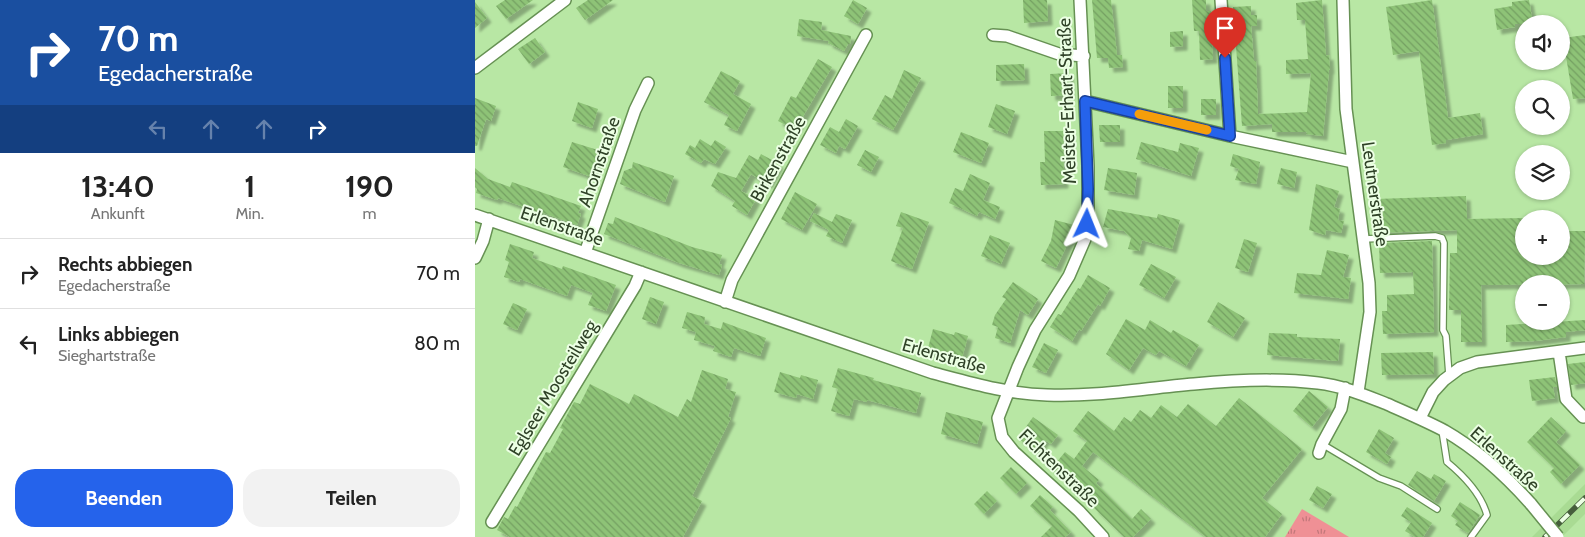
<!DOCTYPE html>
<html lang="de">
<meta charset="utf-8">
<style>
body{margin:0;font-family:Cabin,sans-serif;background:#f2f2f2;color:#222;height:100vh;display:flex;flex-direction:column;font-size:19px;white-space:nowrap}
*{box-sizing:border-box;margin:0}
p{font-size:16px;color:#767676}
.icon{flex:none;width:28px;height:28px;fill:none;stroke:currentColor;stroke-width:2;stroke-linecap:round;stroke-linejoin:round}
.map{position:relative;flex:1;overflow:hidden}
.side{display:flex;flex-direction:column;background:#fff;width:475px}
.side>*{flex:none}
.guide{background:#1a4fa0;color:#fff;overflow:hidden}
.tools{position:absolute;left:1040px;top:15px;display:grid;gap:10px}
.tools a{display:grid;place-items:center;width:55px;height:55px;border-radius:50%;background:#fff;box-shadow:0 1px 4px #0004;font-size:25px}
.pin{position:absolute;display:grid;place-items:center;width:42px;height:42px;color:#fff;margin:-51px -21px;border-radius:50% 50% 50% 0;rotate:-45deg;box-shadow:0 0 5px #0007}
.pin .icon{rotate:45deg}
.me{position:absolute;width:55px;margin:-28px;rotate:2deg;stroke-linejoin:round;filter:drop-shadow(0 0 4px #0008)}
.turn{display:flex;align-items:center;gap:18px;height:105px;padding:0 15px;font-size:22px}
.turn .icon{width:65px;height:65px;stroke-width:2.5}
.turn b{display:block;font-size:35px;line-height:42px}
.lanes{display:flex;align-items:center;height:48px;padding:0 15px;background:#0003;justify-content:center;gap:25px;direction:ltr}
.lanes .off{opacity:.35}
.eta{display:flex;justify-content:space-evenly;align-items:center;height:85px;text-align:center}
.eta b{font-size:30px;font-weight:700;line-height:35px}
.button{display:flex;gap:10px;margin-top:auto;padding:10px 15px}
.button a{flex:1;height:58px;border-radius:20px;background:#2563eb;color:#fff;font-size:20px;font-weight:700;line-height:58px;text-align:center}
.button a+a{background:#f2f2f2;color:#222}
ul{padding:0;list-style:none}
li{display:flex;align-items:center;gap:15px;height:70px;padding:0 15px;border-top:1px solid #e0e0e0}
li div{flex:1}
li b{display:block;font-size:19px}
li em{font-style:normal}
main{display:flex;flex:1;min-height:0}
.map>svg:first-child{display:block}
</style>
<main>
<section class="side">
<div class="guide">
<div class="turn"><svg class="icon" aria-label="right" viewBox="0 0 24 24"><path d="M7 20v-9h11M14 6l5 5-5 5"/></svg><div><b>70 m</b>Egedacherstraße</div></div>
<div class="lanes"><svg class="icon off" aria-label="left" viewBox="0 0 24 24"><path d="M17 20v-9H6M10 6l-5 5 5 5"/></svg><svg class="icon off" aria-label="ahead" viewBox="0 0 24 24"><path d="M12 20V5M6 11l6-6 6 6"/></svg><svg class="icon off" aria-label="ahead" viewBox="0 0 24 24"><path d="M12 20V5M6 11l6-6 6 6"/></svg><svg class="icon" aria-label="right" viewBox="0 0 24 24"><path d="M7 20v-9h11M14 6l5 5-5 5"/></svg></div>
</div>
<div class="eta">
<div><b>13:40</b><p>Ankunft</p></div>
<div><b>1</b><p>Min.</p></div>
<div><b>190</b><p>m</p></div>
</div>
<ul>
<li><svg class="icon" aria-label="right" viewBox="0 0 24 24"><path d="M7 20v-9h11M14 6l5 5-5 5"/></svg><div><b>Rechts abbiegen</b><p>Egedacherstraße</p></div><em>70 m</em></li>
<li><svg class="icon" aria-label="left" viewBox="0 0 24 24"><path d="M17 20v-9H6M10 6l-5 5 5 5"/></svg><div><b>Links abbiegen</b><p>Sieghartstraße</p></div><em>80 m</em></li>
</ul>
<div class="button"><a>Beenden</a><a>Teilen</a></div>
</section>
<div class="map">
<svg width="1110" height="537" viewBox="0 0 1110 537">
<defs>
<pattern id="grass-tufts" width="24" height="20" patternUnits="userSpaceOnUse" patternTransform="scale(1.25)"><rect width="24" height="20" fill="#ef9095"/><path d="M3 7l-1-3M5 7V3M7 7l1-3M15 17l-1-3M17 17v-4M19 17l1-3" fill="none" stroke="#c2777a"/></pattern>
<pattern id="building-back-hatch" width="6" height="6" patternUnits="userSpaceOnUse" patternTransform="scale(1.25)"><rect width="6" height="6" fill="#8ec377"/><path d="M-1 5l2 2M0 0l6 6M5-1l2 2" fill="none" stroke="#74a062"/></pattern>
<filter id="shadow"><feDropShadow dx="4.5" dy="4.5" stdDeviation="1" flood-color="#0004"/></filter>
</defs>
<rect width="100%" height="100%" fill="#b8e7a4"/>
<path fill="#a9db93" d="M1110 484V514L1087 537H1057Z"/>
<path fill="url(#grass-tufts)" d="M827 509 874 537H810Z"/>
<path fill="url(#building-back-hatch)" filter="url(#shadow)" d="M30 0H58L31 19 21 6Z
M113 0H138L110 20 101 8Z
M378 0 392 8 383 24 369 16Z
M548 0H572L573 21 549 23Z
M617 0H636L642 55H647L648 67 634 68 633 58H622Z
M717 0H731V11H736L738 59 725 60 724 31H719Z
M847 0 851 56 854 55 855 69 854 70 848 136 831 134 832 132H797V124L767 126 758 7 776 6V15H782V26H776L779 61H781L783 114 832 112 836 73 811 74V60L833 59 830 20H822L821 3Z
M957 0 973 118 1005 113 1008 134 971 140V143L957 145 944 51 918 55 911 7Z
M1054 0 1058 24H1040V27L1022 30 1019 9 1037 6V2Z
M0 2 12 18 0 28Z
M324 19 347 22 346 30 376 36 375 44H373L369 51 353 43 354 41 322 36Z
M708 31V46L695 47V32Z
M1110 35V98L1098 99 1088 38Z
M60 38 70 52 54 64 43 49Z
M343 59 357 67 320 130 303 121 316 96 321 98Z
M549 64 550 80 521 81V65Z
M429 70 446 78 418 130 397 119 410 95 417 99Z
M246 71 265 81 258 94 276 104 262 131 249 125 254 115 229 102Z
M594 73 595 95 576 96 575 74Z
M693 86H708V108H693Z
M0 98 21 106 16 121 11 119 2 146H0Z
M726 99H741V115H726Z
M103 102 123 109 117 128 97 121Z
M521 104 540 111 532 134 513 127Z
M371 119 383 126 370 149 364 146 361 153 345 145 355 127 364 132Z
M624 125H645V142H625Z
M569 131H588L589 184 566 185 565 162H570Z
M486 132 514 143 506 163 478 152Z
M225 139 236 146 240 140 251 147 240 164 229 159 226 163 210 154 215 145 220 148Z
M97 142 126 151 117 177 88 167Z
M666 142 703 152 705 143 724 148 716 176 661 159Z
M390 150 404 157 396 172 382 165Z
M286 154 304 164 293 184 276 174 266 191 281 199 272 215 257 206 260 201 236 186 243 172 261 178 274 155 283 160Z
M758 154 785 162 781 184 760 180 764 169 755 166Z
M158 162 199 176 190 202 145 184 149 171 157 168Z
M0 168 13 179 35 187 37 182 106 206 103 213 106 214 102 225 63 211V212L23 198 22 200 1 193 2 189 0 187Z
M633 168 662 173 659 195 629 190Z
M806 168 822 172 819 188 802 184Z
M495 174 515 183 508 200 525 207 520 219 504 212 502 216 474 203 480 188 488 191Z
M841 184 864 191 859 207 865 209 863 220 869 221 866 233 851 230 850 235 834 230Z
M320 192 342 204 327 230 306 219Z
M991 196 992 219 1049 218V256H1086V231H1110L1109 284 1006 285 1007 342H986V310H974L975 253H982V230L901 233 900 199Z
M633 209 682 218 683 214 705 220 697 249 667 240 664 251 653 249 656 238 649 231 628 227Z
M426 212 454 222 437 269 416 261 428 228 421 226Z
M339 213 357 222 361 214 377 220 367 243 351 236 354 230 335 221Z
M140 217 217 247 247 255 244 264 247 265 244 275 204 263 129 234 133 223 138 224Z
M580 220 599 225 596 242 594 241 581 268 566 261 576 241Z
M515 235 535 243 526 264 506 256Z
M769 239 782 243 773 272 760 268Z
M957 241 959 332 908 334 907 311H912V295L939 294 938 272 905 273 904 243Z
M35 244 59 252 57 258 87 269 88 266 141 285 131 311 113 305 118 293 96 285 92 296 45 279 44 282 29 277 34 262 30 260Z
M852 250 874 255 868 277 876 278 873 299 819 293 822 273 846 275Z
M676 264 701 277 689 298 664 285Z
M613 275 635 288 625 306 623 304 606 331 604 329 597 341 575 327 583 314 586 315 603 288 605 289Z
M538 282 563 299 553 315 545 310 535 343 520 338 523 327 517 325 520 315 531 299 527 297Z
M175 297 189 302 181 324 167 319Z
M743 302 770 318 758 337 732 322Z
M38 303 52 309 42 330 28 324Z
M212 312 230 317 229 324 246 329 248 322 291 338 285 356 259 348 256 357 238 351 240 346 219 340 221 332 207 328Z
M651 319 670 330 675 320 696 333 698 330 724 345 711 366 684 351 681 355 668 348 654 370 631 354Z
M1110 320V330L1091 332V337L1060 341 1031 342V325Z
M458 329 479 335 480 332 493 336 487 358 475 354 474 357 452 352Z
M794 333 822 334V337L865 339 863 361 792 355Z
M569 343 583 350 571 373 557 367Z
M958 352 959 374 907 375 906 353Z
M1110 362V383L1096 385 1093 364Z
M363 368 399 378 398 380 446 393 441 413 392 400V402L379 399 374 416 356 411 363 389 357 387Z
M227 370 253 379 250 389 261 392 253 417 256 418 217 496 227 501 208 537H35L22 530 29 517 33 519 40 506 42 507 71 452 75 453 88 429 85 428 99 402 105 404 115 384 154 404 159 394 203 417 212 399 216 402Z
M305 372 325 378 326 375 343 380 338 399 322 394 321 398 299 392Z
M1080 377 1082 387H1078L1080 398 1057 401 1054 380Z
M834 391 853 407 837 427 818 411Z
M764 398 827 449 787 498 807 514 790 537H731L618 452 607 466 624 480 621 483 657 519 666 509 676 519 658 537H649L619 508 621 506 576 469 590 452 599 459 612 441 598 431 613 411 639 431 649 417 656 422 665 410 676 418 686 405 702 417 713 404 741 426Z
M471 412 508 422 502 444 466 434Z
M558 417 583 435 576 444 570 440 561 452 543 438Z
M1076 417 1091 431 1081 442 1105 465 1086 484 1075 472 1079 468 1052 442Z
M904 429 919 438 910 453 916 457 912 464 891 452Z
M536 467 552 483 541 494 525 478Z
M942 471 956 479 959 474 971 481 959 501 933 485Z
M842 486 857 494 848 508 834 500Z
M512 491 522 501 509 514 499 504Z
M565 495 578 507 575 510 596 532 590 537H566L577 526 555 506Z
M985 502 1005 515 993 533 980 525 983 521 976 516Z
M932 507 957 523 948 537H940L930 531 936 522 926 516Z"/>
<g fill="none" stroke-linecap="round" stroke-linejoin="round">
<defs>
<path id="service" d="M889 239 960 236 967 238 969 243 968 330 971 336 974 375
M967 430 972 462C989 476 1006 493 1012 515L996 537
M847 444 904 478 926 486 962 509"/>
<path id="minor" d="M605 0 613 166V210L610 239 594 276 560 330 543 367 523 418 527 437 539 452 604 511 628 537
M746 0 755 136
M868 0 871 109 894 283 895 312 883 392
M518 35 532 36 584 54 609 56
M0 68 90 0
M610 101 755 136 878 162
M0 215 458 373C496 383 533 394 572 395 622 397 670 388 719 384 760 380 803 378 843 383 868 386 889 395 912 404 932 413 951 421 970 431 1003 450 1031 476 1056 504
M110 253 160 110 173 83
M0 258 8 241 14 219
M250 302 257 280 391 35
M1084 352 1091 399 1108 417
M945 418 958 392 969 380 985 368 1002 362 1110 348
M844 453 847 444 866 409 870 388
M17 522 160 286 166 272"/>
</defs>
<use href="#service" stroke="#669153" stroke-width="8"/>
<use href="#minor" stroke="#669153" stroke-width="14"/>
<use href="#service" stroke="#fff" stroke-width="5.5"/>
<use href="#minor" stroke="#fff" stroke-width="11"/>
<defs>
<path id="rail" d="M1070 537 1110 498"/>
</defs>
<use href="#rail" stroke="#465e3c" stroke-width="5.5"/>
<use href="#rail" stroke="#ecffe4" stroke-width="4" stroke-dasharray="11" stroke-linecap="butt"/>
<defs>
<path id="minor-bridge" d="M1056 504 1083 537"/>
</defs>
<use href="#minor-bridge" stroke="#669153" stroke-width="14" stroke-linecap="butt"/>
<use href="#minor-bridge" stroke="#fff" stroke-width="11"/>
</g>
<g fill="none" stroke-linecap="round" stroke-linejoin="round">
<defs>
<path id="route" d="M612 224 613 189 610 101 755 136 750 58"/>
</defs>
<use href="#route" stroke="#184099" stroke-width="12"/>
<use href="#route" stroke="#2563eb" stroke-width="9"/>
<path stroke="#f59e0b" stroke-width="9" d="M664 114 732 130"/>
</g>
<g text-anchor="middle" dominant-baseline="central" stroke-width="4" stroke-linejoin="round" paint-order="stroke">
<g font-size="18" fill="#2f4227" stroke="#ecffe4">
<text transform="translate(592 101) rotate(-92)">Meister-Erhart-Straße</text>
<text transform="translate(303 159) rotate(-61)">Birkenstraße</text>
<text transform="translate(124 162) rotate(-71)">Ahornstraße</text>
<text transform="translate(900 194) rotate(82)">Leutnerstraße</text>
<text transform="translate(87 226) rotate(19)">Erlenstraße</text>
<text transform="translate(469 356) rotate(16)">Erlenstraße</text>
<text transform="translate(78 388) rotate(-59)">Eglseer Moosteilweg</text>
<text transform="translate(1030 459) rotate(42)">Erlenstraße</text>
<text transform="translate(584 468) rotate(44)">Fichtenstraße</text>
</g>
</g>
</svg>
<div class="tools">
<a><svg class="icon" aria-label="sound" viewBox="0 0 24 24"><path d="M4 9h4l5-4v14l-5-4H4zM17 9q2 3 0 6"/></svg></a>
<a><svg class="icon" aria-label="search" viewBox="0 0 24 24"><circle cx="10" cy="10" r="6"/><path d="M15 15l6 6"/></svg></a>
<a><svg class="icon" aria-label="layers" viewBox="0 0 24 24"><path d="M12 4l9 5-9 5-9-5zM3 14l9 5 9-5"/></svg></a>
<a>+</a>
<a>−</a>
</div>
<div class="pin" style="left:750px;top:58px;background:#d93025"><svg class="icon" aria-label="arrive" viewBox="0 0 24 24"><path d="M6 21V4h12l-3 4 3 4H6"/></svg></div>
<svg class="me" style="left:612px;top:224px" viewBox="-20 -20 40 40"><path d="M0-17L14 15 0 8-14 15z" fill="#2563eb" stroke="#fff" stroke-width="4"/></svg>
</div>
</main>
